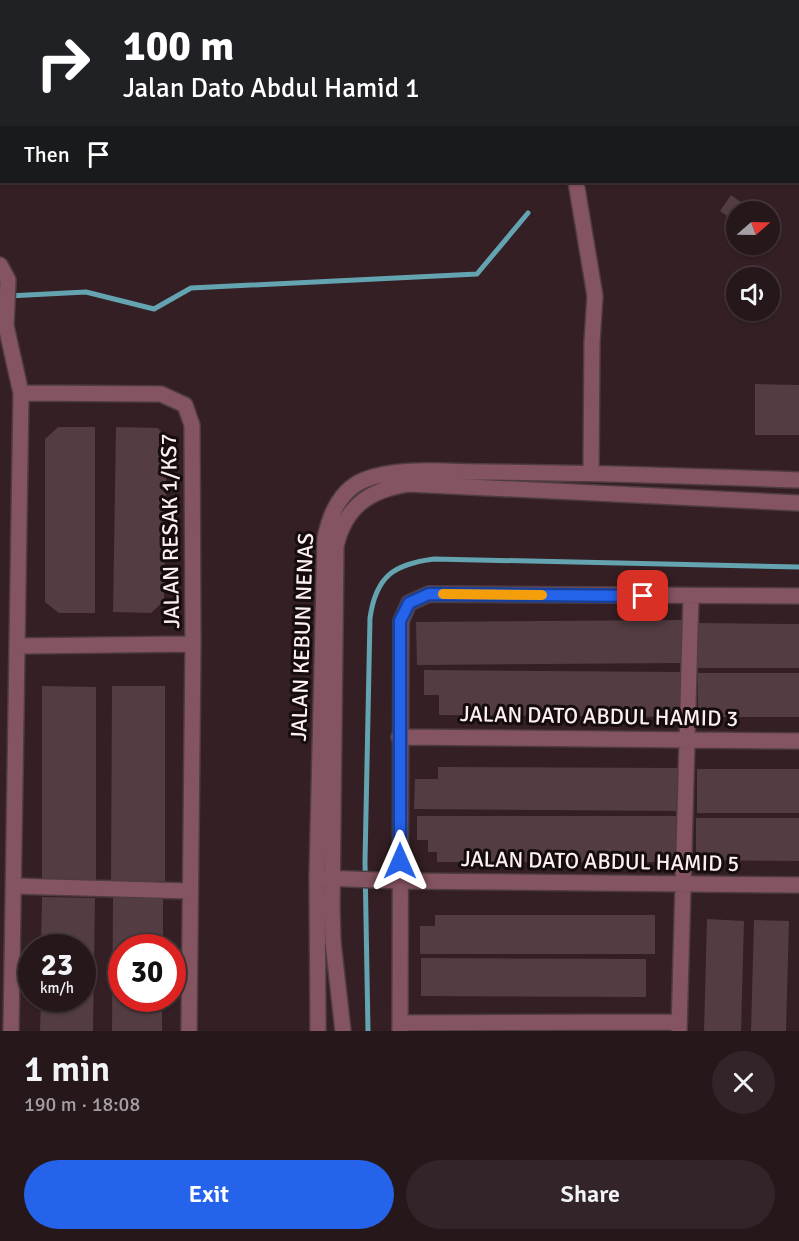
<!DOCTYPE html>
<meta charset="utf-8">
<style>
body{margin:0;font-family:Signika,sans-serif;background:#322428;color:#f1f3f6;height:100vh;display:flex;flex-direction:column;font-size:22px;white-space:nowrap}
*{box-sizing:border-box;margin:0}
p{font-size:20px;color:#a49fa3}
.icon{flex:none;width:33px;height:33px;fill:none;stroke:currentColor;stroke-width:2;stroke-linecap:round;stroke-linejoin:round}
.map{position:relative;height:1031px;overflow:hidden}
.details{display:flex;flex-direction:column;background:#26171b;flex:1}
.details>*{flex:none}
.banner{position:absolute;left:0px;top:0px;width:800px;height:183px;box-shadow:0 2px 4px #0004,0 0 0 2px #42363a;background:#202124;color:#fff;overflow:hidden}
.needle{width:39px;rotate:70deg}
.buttons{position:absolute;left:726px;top:201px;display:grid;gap:12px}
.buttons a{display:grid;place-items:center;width:54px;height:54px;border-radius:50%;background:#26171b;box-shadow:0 2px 4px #0004,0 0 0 2px #42363a;font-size:30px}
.speed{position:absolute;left:18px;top:934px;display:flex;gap:12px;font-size:30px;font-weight:700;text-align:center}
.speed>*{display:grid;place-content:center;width:78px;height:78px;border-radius:50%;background:#26171b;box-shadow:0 2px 4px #0004,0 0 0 2px #42363a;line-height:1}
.speed small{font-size:15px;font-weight:400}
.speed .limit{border:9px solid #d22;background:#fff;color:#111}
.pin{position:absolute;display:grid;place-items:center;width:51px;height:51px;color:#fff;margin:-26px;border-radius:12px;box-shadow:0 3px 9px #0006}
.me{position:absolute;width:66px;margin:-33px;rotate:0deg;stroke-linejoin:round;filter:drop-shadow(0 0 4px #0008)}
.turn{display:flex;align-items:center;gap:21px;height:126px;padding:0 24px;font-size:27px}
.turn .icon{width:78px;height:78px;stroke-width:2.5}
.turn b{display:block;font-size:42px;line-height:51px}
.then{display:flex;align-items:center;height:57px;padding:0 24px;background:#0003;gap:12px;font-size:22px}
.round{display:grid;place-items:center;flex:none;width:63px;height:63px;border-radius:32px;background:#322428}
.head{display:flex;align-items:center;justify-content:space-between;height:102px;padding:0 24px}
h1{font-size:36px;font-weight:600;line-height:45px}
.action{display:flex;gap:12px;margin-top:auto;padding:12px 24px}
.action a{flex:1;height:69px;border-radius:36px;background:#2563eb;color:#fff;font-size:24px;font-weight:600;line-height:69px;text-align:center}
.action a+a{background:#322428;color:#f1f3f6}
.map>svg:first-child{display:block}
</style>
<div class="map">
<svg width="799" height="1031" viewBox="0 0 799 1031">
<rect width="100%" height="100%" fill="#331f24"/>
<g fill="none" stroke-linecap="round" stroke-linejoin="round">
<path stroke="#64a3b0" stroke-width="5" d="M8 296 86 292 154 309 191 288 477 274 528 213
M368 1031 365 862 370 618C376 576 394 564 434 559L799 567"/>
</g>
<path fill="#533d42" d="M731 195 745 205 752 208 755 203 767 212H736V222L720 211Z
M755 384 799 385V435H755Z
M58 427H95V613H59L45 602V439Z
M116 427 158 428 167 439 164 601 151 613 113 612Z
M682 620 683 663 417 665 416 622Z
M698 623 799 624V668H698Z
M424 670 683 672 682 717 439 715V695H424Z
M698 673H799V717H698Z
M42 686 96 687V881H42Z
M112 686H165V881H111Z
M438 767 683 768 682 811 414 809 415 779H438Z
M697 769H799V813H697Z
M417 816H681V862H437V852H428V840H417Z
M696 818H799V861L696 860Z
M42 897 95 898 93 1031H40L41 999H82V948H41Z
M113 898H163V948H122V999H162V1031H112Z
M435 915H655V954H420V926H435Z
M707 919 744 921 741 1031H704Z
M754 920 789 921 786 1031H751Z
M421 958 646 959V997L421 996Z"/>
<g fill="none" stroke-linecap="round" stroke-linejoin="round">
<defs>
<path id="minor" d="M740 0 741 2
M783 2 787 0
M576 182 595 296 592 342 591 473
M0 265 8 280 6 326 21 393
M18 646 193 644
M399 737 799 741
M325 878 400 881 799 885
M14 886 189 891
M400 1023 679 1022
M11 1031 21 393 161 394 185 405 192 425 193 644 189 1031
M318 1031 317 877 325 538C330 514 340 490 364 480 397 466 450 472 486 472 590 473 695 476 799 480
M343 1031 333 942 332 907 336 546C345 507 369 490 408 484L799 503
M400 1031 401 621 409 603 429 594 799 596
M679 1031 691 596"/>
</defs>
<use href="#minor" stroke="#4f3c41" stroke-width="18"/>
<use href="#minor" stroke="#855461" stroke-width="15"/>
</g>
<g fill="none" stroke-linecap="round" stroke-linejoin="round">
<defs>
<path id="route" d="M400 861V621L409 603 429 594 643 596"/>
</defs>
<use href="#route" stroke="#184099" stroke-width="15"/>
<use href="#route" stroke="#2563eb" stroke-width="10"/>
<path stroke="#f59e0b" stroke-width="10" d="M443 594 542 595"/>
</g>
<g text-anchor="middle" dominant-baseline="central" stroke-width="6" stroke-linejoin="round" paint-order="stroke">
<g font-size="22" fill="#feeff2" stroke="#150c0e">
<text transform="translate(170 531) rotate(-91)">JALAN RESAK 1/KS7</text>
<text transform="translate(302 637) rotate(-88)">JALAN KEBUN NENAS</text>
<text transform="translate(599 716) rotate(1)">JALAN DATO ABDUL HAMID 3</text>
<text transform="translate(600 861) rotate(1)">JALAN DATO ABDUL HAMID 5</text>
</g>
</g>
</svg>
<div class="buttons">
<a><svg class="needle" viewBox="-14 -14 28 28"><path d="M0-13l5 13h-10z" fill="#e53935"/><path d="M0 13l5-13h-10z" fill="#a49fa3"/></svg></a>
<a><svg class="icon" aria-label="sound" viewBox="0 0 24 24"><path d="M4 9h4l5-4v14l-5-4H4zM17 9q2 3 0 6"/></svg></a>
</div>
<div class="speed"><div>23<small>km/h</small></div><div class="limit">30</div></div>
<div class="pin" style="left:643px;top:596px;background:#d93025"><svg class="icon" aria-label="arrive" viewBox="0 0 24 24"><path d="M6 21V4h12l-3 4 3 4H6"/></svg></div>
<svg class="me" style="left:400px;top:861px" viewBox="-20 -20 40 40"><path d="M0-17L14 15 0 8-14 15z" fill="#2563eb" stroke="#fff" stroke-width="4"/></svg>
<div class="banner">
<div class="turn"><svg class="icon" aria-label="right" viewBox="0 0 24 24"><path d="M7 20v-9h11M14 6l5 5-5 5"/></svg><div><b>100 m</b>Jalan Dato Abdul Hamid 1</div></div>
<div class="then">Then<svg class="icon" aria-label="arrive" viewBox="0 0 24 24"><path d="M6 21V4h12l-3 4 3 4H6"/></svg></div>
</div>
</div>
<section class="details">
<div class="head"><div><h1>1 min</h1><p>190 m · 18:08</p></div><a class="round"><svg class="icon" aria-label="close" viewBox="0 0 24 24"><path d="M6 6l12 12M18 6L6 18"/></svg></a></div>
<div class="action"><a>Exit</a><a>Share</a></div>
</section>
